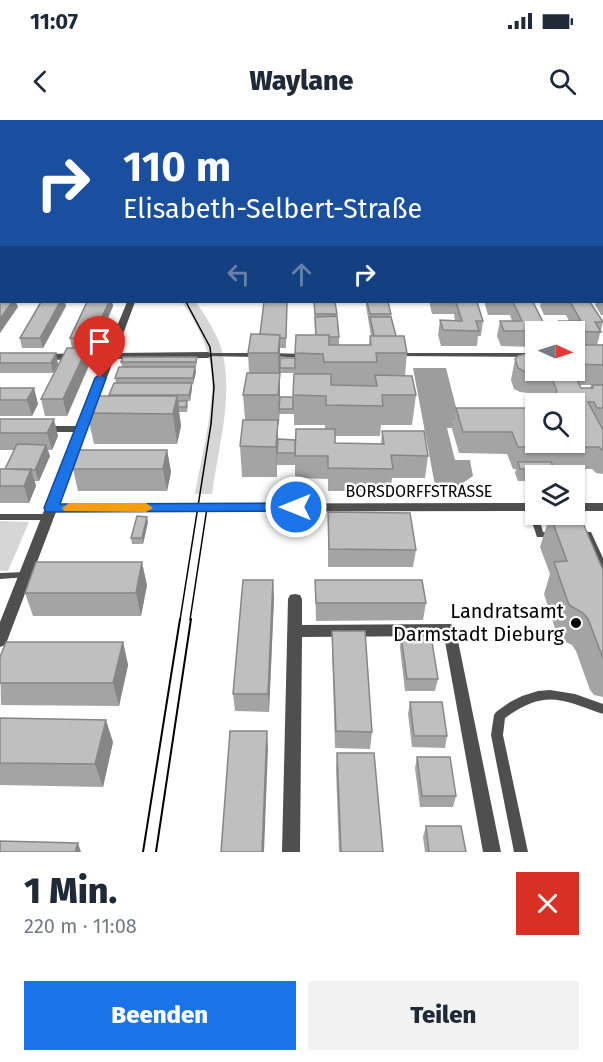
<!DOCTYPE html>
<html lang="de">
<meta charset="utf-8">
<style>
body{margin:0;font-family:"Fira Sans",sans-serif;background:#f2f2f3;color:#1f2937;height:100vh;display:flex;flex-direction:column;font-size:22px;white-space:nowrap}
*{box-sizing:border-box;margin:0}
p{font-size:20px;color:#747a83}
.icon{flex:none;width:33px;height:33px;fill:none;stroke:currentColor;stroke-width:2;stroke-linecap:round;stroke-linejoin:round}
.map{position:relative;height:732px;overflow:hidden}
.details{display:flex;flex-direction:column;background:#fff;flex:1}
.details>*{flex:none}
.top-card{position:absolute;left:0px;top:0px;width:603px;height:183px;box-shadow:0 2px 4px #0004;background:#1a4fa0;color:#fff;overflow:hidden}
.needle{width:39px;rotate:93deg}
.controls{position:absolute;left:525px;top:201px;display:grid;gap:12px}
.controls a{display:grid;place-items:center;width:60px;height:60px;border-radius:0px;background:#fff;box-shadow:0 2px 4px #0004;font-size:30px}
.pin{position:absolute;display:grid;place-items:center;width:51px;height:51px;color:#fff;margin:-62px -26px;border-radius:50% 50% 50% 0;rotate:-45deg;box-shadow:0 0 6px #0007}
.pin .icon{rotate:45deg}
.me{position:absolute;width:66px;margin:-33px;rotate:270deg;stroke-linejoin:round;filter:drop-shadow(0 0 4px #0008)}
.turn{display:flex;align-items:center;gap:21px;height:126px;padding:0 24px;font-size:27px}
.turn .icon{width:78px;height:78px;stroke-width:2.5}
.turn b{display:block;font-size:42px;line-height:51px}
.lanes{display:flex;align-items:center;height:57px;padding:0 24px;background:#0003;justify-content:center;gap:30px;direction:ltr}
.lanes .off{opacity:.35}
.round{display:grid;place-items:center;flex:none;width:63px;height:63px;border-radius:0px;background:#f2f2f3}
.summary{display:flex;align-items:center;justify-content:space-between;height:102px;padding:0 24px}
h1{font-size:36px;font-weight:800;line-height:45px}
.cta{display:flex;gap:12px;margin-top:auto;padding:12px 24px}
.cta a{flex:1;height:69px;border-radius:0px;background:#1a73e8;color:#fff;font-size:24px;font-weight:800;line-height:69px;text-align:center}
.cta a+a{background:#f2f2f3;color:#1f2937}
.status{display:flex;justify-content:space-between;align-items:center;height:42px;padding:0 30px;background:#fff;direction:ltr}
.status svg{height:16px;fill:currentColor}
header{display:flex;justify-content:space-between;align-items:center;height:78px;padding:0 24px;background:#fff;font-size:27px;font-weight:800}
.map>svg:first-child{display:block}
</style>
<div class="status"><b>11:07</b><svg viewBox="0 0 49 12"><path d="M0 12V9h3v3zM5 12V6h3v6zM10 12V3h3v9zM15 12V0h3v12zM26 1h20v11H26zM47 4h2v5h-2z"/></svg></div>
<header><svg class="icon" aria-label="back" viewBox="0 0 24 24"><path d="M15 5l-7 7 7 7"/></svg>Waylane<svg class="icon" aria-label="search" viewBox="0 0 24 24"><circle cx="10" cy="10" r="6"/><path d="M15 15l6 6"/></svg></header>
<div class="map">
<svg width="603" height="732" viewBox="0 0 603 732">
<rect width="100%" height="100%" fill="#fff"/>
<path fill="#d6d6d6" d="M182 182H196C206 197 217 213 222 231 234 275 218 329 212 374H195C201 339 216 283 211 249 208 225 196 202 182 182Z
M0 401 29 402 8 451H0Z"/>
<path fill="#9d9d9d" d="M413 248H446L457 291 475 301H453L454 308H447L455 340H470L473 356 457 367 436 371Z"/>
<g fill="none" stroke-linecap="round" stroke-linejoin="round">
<path fill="#4f4f4f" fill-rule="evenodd" d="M314 0H318V2H315Z
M602 11H603V13H602Z
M208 233H258L261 235 258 237 206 236V234Z
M271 233 306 234 309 236 306 238 269 236V234Z
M397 233H536V237L395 236V234Z
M531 384 535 387 536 394H538L543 412 558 413 559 415 558 417H537L527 387Z
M0 394H48L52 397 48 400H0Z
M577 411 591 412 603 438V451L600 450 598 448 585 417 574 416 573 414 574 412Z
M25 452 28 453 30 455 28 457 0 459V453Z
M550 570 575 574 603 584V594C561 579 545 569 505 598L503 615 528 732H514L491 615 494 595 496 592 510 582 522 576 538 571Z"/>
<path fill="#4f4f4f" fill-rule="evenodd" d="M438 0H444L445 2H440Z
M602 22H603V26H602Z
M602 48H603V53L602 52Z
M602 135H603V140H602Z
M127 182H135L116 233 208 232 213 235 208 238 114 239 59 384 536 383V391L56 392 7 521 5 525 0 527V502L75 312H41L36 309 41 306H78L104 239 41 240 36 237 41 234 106 233Z
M574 383H603V391H574Z
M295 474 300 475 302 479V505L450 504 455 506 501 732H483L444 516 302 517 300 732H282L288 479 290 475Z"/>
<path stroke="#000" stroke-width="1.5" d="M141 0 143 2
M180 500 211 304 214 267 210 227 186 182
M190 500 207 388"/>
<path stroke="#000" stroke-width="2" d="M143 732 180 499
M156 732 191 499"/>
<path stroke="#000" stroke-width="2" stroke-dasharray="4.5 1.5 1 1.5" stroke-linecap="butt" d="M286 0 292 2
M394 0 400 2"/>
</g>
<path fill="#a4a4a4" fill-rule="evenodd" d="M602 152H603V195H601L595 185 596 182H602Z
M87 182H112L113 186 95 228H87L90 243 67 296H45L41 279 72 228 70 218Z
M287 182 286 228H280V238H295L296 215H315L314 182H335L339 217V225H369L370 216H371L366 186V182H388L396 216 407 233 405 256 416 275 412 305H381L380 316H335V323L381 324 382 311 428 336 425 358H392L391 371H328V359L295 358V345H277V357H242L240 326 245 300 243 275 249 253 248 233 260 214ZM280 253H295L293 277H280ZM279 294H294V305H325V309L295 320 278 319V305H279Z
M430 182H477L483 201 481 216H478L477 226H441L438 215 440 200 455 201 454 194H432L430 185Z
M485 182H533L543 202 541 212H536V227L501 226 497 216 500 201H512L510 195H488L485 185Z
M541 182H590L603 202 597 225H603V354L596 353 592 349H554L552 356H536V361H518L515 353 516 349H513L507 334 459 333 452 309 456 288 536 322 548 284 545 275 520 272 514 269 511 260 515 239 536 250H574V212H557L559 201H569L566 195H544L540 186ZM580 265H591L590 268H581Z
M66 186 43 228H22L20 218Z
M0 233 58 244 53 253H0Z
M121 242H197L196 247H195L196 252 193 264H192V268L190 281H187L188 286 187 292H179L181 306 177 324H94L87 293 110 276 116 263 115 258 122 247Z
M0 268H34L38 284 32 296H0Z
M0 299 58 316 52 330H48L50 336 39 361H35L36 366 29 383H0V349H5L15 330H0Z
M167 330 171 352 167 371H78L73 349Z
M328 392 416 430 413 447H328Z
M550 395 603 450V577L594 575 590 570 576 531 572 525 558 518 544 474 550 454 540 427Z
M148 402 143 424H132L131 418Z
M315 460 426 483 423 500 316 501Z
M147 465 141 496H33L25 473Z
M274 477 269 592 235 591 233 574Z
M332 511 372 612 370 629 335 628 332 528Z
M401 516 438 559 435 571H405L400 528Z
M123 522 128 545 119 586 1 585 0 537Z
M410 582 447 616 445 628 412 627 408 594Z
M0 598 113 622 103 667 0 665Z
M337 633 383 732H339L336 650Z
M417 637 456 676 453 687H420L415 648Z
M426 706 466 732H425L423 717Z"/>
<path fill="#868686" d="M12 182H16L18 187 0 213V199Z
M60 182H65L66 186 43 228 40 218Z
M109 182H112L113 186 95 228 92 218Z
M280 215V283L279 305 278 233Z
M87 228 90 243 67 296 63 279Z
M56 233 58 244 53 253 51 243Z
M195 247 196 252 193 264V258Z
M192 263V268L190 281 189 275Z
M34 268 38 284 32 296 27 280Z
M177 276 181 306 177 324 173 294Z
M54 299 58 316 52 330 47 313Z
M278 300V331L277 333V357L276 327Z
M46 325 50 336 39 361 35 350Z
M167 330 171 352 167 371 163 349Z
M31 349 36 366 29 383 24 366Z
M147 397 148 402 143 424 142 418Z
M142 442 147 465 141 496 136 473Z
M273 460 274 477 269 592 268 574Z
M123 522 128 545 119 586 113 563Z
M106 600 113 622 103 667 95 644Z
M267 611 268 629 264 732H262Z
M78 723 81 732H75Z"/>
<path fill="#bfbfbf" stroke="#868686" stroke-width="1.5" d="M498 0H528V2Z
M0 177H2V182H12L0 199Z
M41 182H60L40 218H20Z
M87 182H109L92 218H70Z
M264 182H287L286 218H280V215L260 214Z
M314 182H335L337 194H315Z
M367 182H388L391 194H370Z
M456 182H477L483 201H476L479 211 443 210 440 200 462 201Z
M513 182H533L543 202H535L540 211H504L500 201H522Z
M570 182H590L603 202H595L601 212 565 211 559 201H581Z
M337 196 339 217H329V215H316L315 197Z
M370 197H391L396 216H374Z
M251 214 280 215 278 233H248Z
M296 215H329V225H371L370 216H404L407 233H376L377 242H324L323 234 295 233Z
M574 225H603V245L574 244Z
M67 228H87L63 279H41Z
M532 232 536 233V250H572L581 268H593L592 265H603V288H597L594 282H588L603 310V331L599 327H518L512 312H463L456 288H536V322H574V284H548L557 271 550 254 525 252 518 248 515 239 518 236Z
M0 233H56L51 243H0Z
M123 237H197L196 242H121Z
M280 238H295V248H280Z
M119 247H195L193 258H115Z
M247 253H280L278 275H243Z
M294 254H331V265L377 266 375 255 412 256 416 275H382L383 286 326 285V276L293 275Z
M114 263H192L189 275H109Z
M0 268H34L27 280H0Z
M94 276H177L173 294 87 293Z
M280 277H293V289H279Z
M178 281H187L186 287H178Z
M0 299H54L47 313H0Z
M243 300H278L276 327 240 326Z
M296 309H335V323L384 324 382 311H424L428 336 391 335 393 349 328 348V336H295Z
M278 319 295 320V333H277Z
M17 324 46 325 35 350 5 349Z
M79 330H167L163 349H73Z
M518 342H551L554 349H520Z
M0 349H31L24 366H0Z
M328 392 410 393 416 430 329 429Z
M574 393 580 396 603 450V538L588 499 583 493 569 485 554 442 567 441 550 395 574 394Z
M137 396 147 397 142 418H131Z
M36 442H142L136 473H25Z
M243 460H273L268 574H233Z
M315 460H422L426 483H316Z
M332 511H365L372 612 336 611Z
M401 516H431L438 559H407Z
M6 522H123L113 563H0V537Z
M410 582H442L447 616H414Z
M0 598 106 600 95 644 0 643Z
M230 611H267L262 732H221Z
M337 633H374L383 732H341Z
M417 637H450L456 676H422Z
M426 706H461L466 732H429Z
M0 721 78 723 75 732H0Z"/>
<path fill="#1a73e8" stroke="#114b97" stroke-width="1.5" d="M100 254 106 258 60 384 296 383 301 384 303 387 301 391 46 392 44 388 95 258Z"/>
<path fill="#f59e0b" d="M69 383H146L153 388 146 392 64 391 62 388Z"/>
<circle fill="#000" stroke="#fff" stroke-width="2" cx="576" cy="503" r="6"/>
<g text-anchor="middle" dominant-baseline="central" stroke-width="5" stroke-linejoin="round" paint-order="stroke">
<g font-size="16" fill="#000" stroke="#fff">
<text x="419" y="371">BORSDORFFSTRASSE</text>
</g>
<g font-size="20" fill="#000" stroke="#fff" text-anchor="end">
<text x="564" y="491">Landratsamt<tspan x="564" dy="23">Darmstadt Dieburg</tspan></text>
</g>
</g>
</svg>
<div class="controls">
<a><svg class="needle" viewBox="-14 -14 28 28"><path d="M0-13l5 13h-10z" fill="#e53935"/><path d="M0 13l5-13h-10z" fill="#747a83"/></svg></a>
<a><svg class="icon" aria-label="search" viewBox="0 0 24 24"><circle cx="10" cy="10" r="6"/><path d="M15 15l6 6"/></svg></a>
<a><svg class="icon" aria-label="layers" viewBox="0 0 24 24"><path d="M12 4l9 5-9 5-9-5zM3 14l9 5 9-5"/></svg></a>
</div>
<div class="pin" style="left:100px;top:258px;background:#d93025"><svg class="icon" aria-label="arrive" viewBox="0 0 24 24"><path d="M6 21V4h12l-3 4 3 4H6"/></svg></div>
<svg class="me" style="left:296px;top:387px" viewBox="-20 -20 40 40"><circle r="17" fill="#1a73e8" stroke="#fff" stroke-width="3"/><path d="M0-11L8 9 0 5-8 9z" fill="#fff"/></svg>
<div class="top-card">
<div class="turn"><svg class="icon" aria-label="right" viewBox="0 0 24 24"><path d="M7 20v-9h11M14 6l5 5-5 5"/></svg><div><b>110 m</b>Elisabeth-Selbert-Straße</div></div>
<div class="lanes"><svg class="icon off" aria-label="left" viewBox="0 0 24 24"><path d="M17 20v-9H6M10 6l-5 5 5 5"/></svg><svg class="icon off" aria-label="ahead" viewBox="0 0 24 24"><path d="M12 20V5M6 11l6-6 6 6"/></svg><svg class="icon" aria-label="right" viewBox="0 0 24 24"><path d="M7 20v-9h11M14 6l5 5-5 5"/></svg></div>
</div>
</div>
<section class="details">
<div class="summary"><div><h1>1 Min.</h1><p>220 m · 11:08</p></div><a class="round" style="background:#d93025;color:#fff"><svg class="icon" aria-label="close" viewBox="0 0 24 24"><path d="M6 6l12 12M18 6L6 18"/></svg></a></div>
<div class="cta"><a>Beenden</a><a>Teilen</a></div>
</section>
